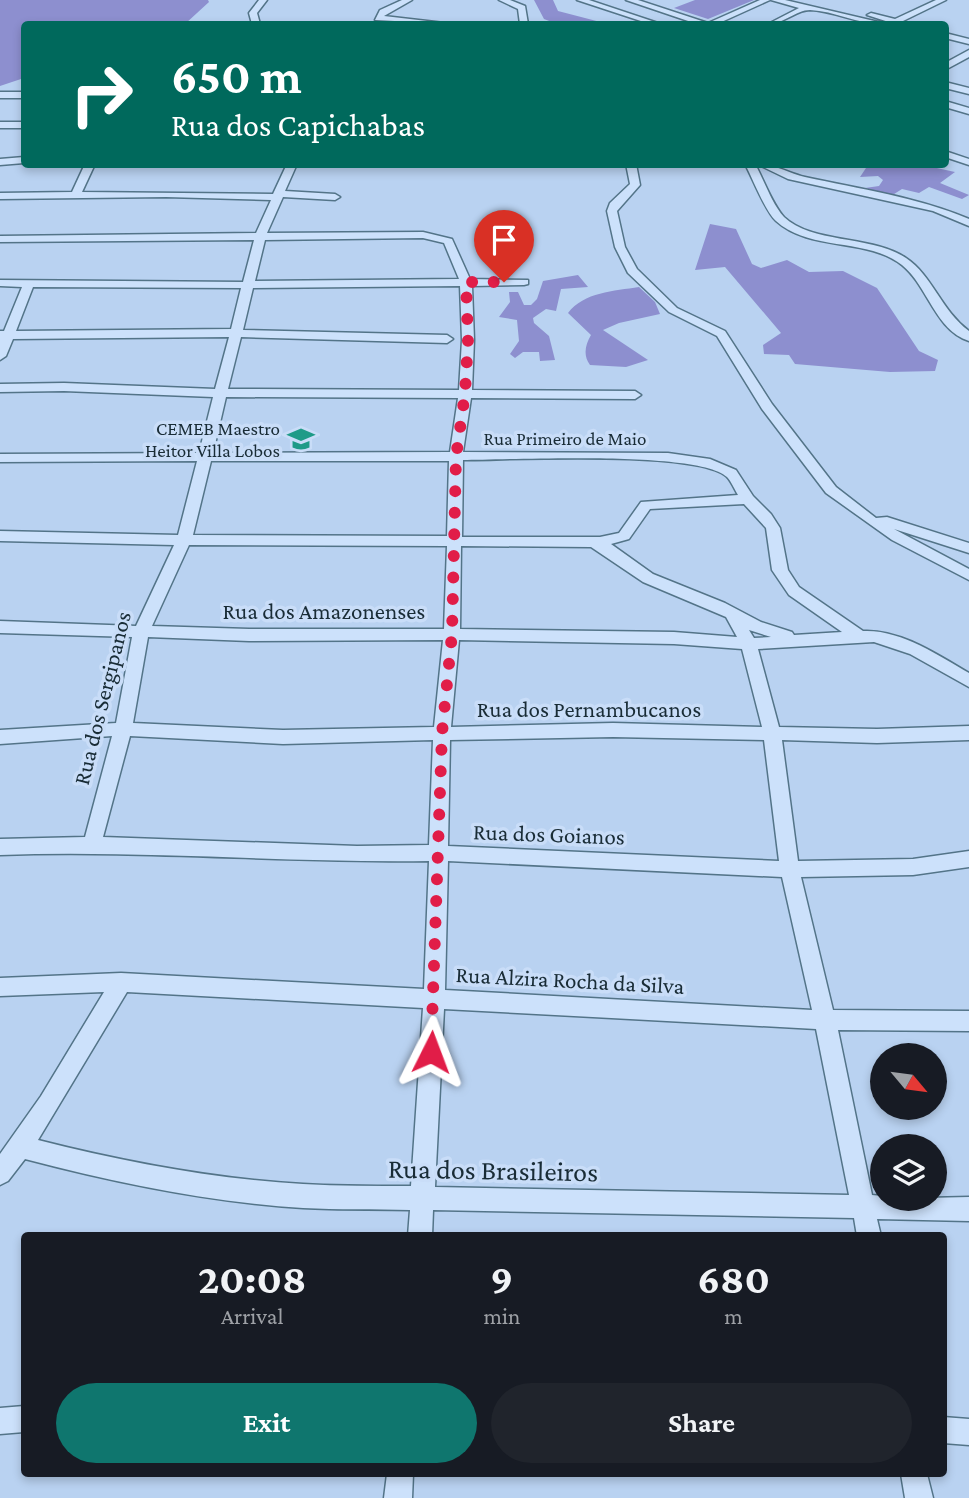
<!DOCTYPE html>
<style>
body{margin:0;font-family:"Crimson Pro",serif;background:#20242c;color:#f1f3f6;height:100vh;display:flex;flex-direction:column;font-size:26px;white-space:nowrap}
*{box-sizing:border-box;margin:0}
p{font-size:23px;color:#9ea1a6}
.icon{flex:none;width:38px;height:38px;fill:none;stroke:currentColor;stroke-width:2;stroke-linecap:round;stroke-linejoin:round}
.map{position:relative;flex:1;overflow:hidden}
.sheet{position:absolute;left:21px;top:1232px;width:926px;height:245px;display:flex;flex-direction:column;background:#171b24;border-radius:7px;box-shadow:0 4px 10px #0003}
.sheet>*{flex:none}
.top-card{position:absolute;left:21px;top:21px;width:928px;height:147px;border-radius:7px;box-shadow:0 4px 10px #0003;background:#00695c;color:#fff;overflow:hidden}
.needle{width:46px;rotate:119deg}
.tools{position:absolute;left:870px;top:1043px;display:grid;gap:14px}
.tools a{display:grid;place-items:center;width:77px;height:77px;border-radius:50%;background:#171b24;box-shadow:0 4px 10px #0003;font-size:35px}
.pin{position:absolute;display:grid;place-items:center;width:60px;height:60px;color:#fff;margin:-72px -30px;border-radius:50% 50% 50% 0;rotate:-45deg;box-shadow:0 0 7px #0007}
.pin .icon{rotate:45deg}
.me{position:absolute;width:77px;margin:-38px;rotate:3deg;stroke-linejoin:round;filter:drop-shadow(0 0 5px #0008)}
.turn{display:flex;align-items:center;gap:24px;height:147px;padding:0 35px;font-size:32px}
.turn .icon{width:91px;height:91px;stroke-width:2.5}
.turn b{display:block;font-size:49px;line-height:60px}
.eta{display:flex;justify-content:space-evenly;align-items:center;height:119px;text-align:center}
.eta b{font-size:42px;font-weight:700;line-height:49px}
.primary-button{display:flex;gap:14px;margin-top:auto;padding:14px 35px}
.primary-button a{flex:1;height:80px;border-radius:42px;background:#0f766e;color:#fff;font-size:28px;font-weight:700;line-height:80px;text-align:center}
.primary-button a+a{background:#20242c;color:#f1f3f6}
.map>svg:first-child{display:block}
</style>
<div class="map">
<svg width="969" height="1498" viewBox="0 0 969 1498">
<rect width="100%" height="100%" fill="#b9d2f1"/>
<path fill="#8d8fcf" d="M0 0H208L209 2 185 24H24V78L0 86Z
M534 0H553L558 11 608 24H557L544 19Z
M695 0H754L708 19 674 8Z
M868 165H923L955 172 940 183 969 195 962 199 929 187 919 193 902 189 891 196 865 188 879 186 883 180 878 176 860 177Z
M710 224 736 229 752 264 761 268 787 260 809 272 843 271 877 288 919 351 938 360 935 371 890 372 795 364 789 355 764 354 763 345 781 333 725 267 695 270Z
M578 275 588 287 561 289 556 311 546 309 533 318 534 323 549 336 555 360 540 361 539 352H523L515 358 510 354 519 341 517 320 499 317 510 302 509 292H518L524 305H531L537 299 543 281Z
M639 287 655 302 660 314 619 323 603 330 648 360 626 367 590 365C583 356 585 345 591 335L568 313C584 292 614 291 639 287Z"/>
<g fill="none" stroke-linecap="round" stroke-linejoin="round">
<defs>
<path id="minor" d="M259 0H267L257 13 260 24H252L249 13Z
M402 0H412L384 16 453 24 375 20 380 10Z
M499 0H510L525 6 528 24H520L518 9Z
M577 0H589L661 24H650Z
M626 0H638L708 23 760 0H770L717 24H697Z
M771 0H785L887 24C861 26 836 11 810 10 796 10 784 24 768 24L799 8Z
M936 0H946L903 21 909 24H895L867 15 871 13 895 19Z
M945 33 969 39V44L945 38Z
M969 50V57L945 70V63Z
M945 82 969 88V94L945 88Z
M0 92H24V98H0Z
M945 101 969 108V114L945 107Z
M0 122H24V128H0Z
M945 151 969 159V165L945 157Z
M24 157V163L0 165V159Z
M85 164H95L82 192 273 194 287 164H297L285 191 335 194 340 197 335 200 283 197 267 233 423 232 452 239 470 279 528 280V284L524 285 472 286 474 340 472 390 635 391 641 395 635 399 471 398 463 452 668 453 710 459 736 470 753 496 771 514 780 528 788 570 799 587 863 631C900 629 938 655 969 673V687L910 654 874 642 758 649 779 727 877 729 969 726V740L877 743 782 740 798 861 913 859 969 851V867L913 875 801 877 833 1010 969 1011V1031L838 1030 872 1195 882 1196V1199L969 1197V1221L877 1219 881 1236H857L854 1218 433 1210 432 1236H408L410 1210C374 1209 338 1210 303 1208 208 1202 116 1183 25 1159L8 1181 0 1185V1154L41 1096 104 992 0 996V978L121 973 424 989 429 861C286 863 143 850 0 855V839L85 837 112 736 0 744V730L116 723 132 637 0 633V621L136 626 174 545 0 541V531L178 535 197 461 0 462V454L199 453 213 397 64 391 0 392V384L64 383 215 389 229 337 13 339 6 356 0 360V331H4L22 287 0 286V280L243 282 254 240 0 242V236L256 233 271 200 166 197 0 199V193L72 192ZM423 238 444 243 459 279 255 281 265 240ZM460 286 462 340 459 390 228 389 241 337 447 343 453 339 447 335 243 330 253 288ZM33 287 241 288 231 329 16 331ZM226 397 458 398 450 452 213 453ZM463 460C509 460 698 450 727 477 731 481 735 490 738 495L641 502 619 533 600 537H462ZM211 461H449L447 536 193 535ZM744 504 766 528 772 570 789 595 842 632 794 635 792 632 761 622 725 603 653 574 611 544 629 539 650 509ZM189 545 447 546 444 629H249L152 626ZM461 546 591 547 643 582 726 617 737 637 674 632 460 629ZM749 630 771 637 754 638ZM148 637 249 641 443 640 434 727 283 730 133 723ZM459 640 674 644 742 649 762 727 613 723 451 727ZM130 736 283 744 433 740 429 845 357 846 103 837ZM613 737 764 740 779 861 448 846 450 740ZM448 861 782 877 812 1010 445 990ZM127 992 423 1008 411 1186C375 1186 339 1186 303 1184 213 1179 125 1162 38 1140ZM444 1009 816 1029 849 1195 435 1187Z
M626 164H636L640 185 617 211 625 247 637 269 677 308 725 331 772 404 836 487 876 518 887 517 969 543V553L894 529 969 569V580L892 540 826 493 762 409 717 336 669 312 628 273 615 247 607 211 610 203 630 184Z
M745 164H755C764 180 772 204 784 217 812 244 872 235 906 258 932 275 941 310 969 331V341C935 330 928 286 902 265 866 237 810 252 776 221 765 211 753 179 745 164Z
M757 164C775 164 788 173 805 177 860 189 917 197 969 219V226L933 211 788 179Z
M24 1406V1432L0 1434V1408Z
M943 1417 969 1419V1445L943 1443Z
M387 1474H413L412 1498H384Z
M901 1474H927L933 1498H905Z"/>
</defs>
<use href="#minor" stroke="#537488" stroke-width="3"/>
<use href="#minor" fill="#cce1fb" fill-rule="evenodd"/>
</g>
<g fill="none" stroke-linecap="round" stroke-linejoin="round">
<path stroke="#e11d48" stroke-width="12" stroke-dasharray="0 21.6" d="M431 1052 442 733 452 634 456 457 465 393 468 340 466 282H504"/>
</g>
<defs>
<symbol id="school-bare" viewBox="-9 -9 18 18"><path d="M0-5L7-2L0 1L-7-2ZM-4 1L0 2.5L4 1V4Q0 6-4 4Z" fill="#1f9b88" stroke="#c9ddf8" stroke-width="2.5" paint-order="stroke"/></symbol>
</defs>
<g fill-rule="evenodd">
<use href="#school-bare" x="282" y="420" width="38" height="38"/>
</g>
<g text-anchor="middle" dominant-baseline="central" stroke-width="7" stroke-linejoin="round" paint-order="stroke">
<g font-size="19" fill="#192c36" stroke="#c9ddf8" text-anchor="end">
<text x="280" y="428">CEMEB Maestro<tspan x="280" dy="22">Heitor Villa Lobos</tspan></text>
</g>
<g font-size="19" fill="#192c36" stroke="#c9ddf8">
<text x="565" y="438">Rua Primeiro de Maio</text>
</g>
<g font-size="23" fill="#192c36" stroke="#c9ddf8">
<text x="324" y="611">Rua dos Amazonenses</text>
<text transform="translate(102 698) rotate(-76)">Rua dos Sergipanos</text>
<text x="589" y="709">Rua dos Pernambucanos</text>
<text transform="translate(549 834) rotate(2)">Rua dos Goianos</text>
<text transform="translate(570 980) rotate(3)">Rua Alzira Rocha da Silva</text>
</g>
<g font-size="28" fill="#192c36" stroke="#c9ddf8">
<text transform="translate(493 1170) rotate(1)">Rua dos Brasileiros</text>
</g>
</g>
</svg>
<div class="tools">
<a><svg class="needle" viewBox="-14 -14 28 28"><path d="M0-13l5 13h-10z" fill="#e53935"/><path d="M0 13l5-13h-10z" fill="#9ea1a6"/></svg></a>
<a><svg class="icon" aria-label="layers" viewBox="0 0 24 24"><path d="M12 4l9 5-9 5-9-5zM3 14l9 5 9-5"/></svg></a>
</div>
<div class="pin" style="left:504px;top:282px;background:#d93025"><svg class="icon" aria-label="arrive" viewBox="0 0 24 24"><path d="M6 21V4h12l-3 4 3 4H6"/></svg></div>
<svg class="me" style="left:431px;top:1052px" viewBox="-20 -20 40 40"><path d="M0-17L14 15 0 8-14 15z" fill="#e11d48" stroke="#fff" stroke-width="4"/></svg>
<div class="top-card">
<div class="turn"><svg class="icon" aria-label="right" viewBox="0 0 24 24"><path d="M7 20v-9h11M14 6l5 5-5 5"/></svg><div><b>650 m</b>Rua dos Capichabas</div></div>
</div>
<section class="sheet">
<div class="eta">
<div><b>20:08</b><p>Arrival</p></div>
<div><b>9</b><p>min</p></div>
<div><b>680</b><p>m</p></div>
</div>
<div class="primary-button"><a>Exit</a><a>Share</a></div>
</section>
</div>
